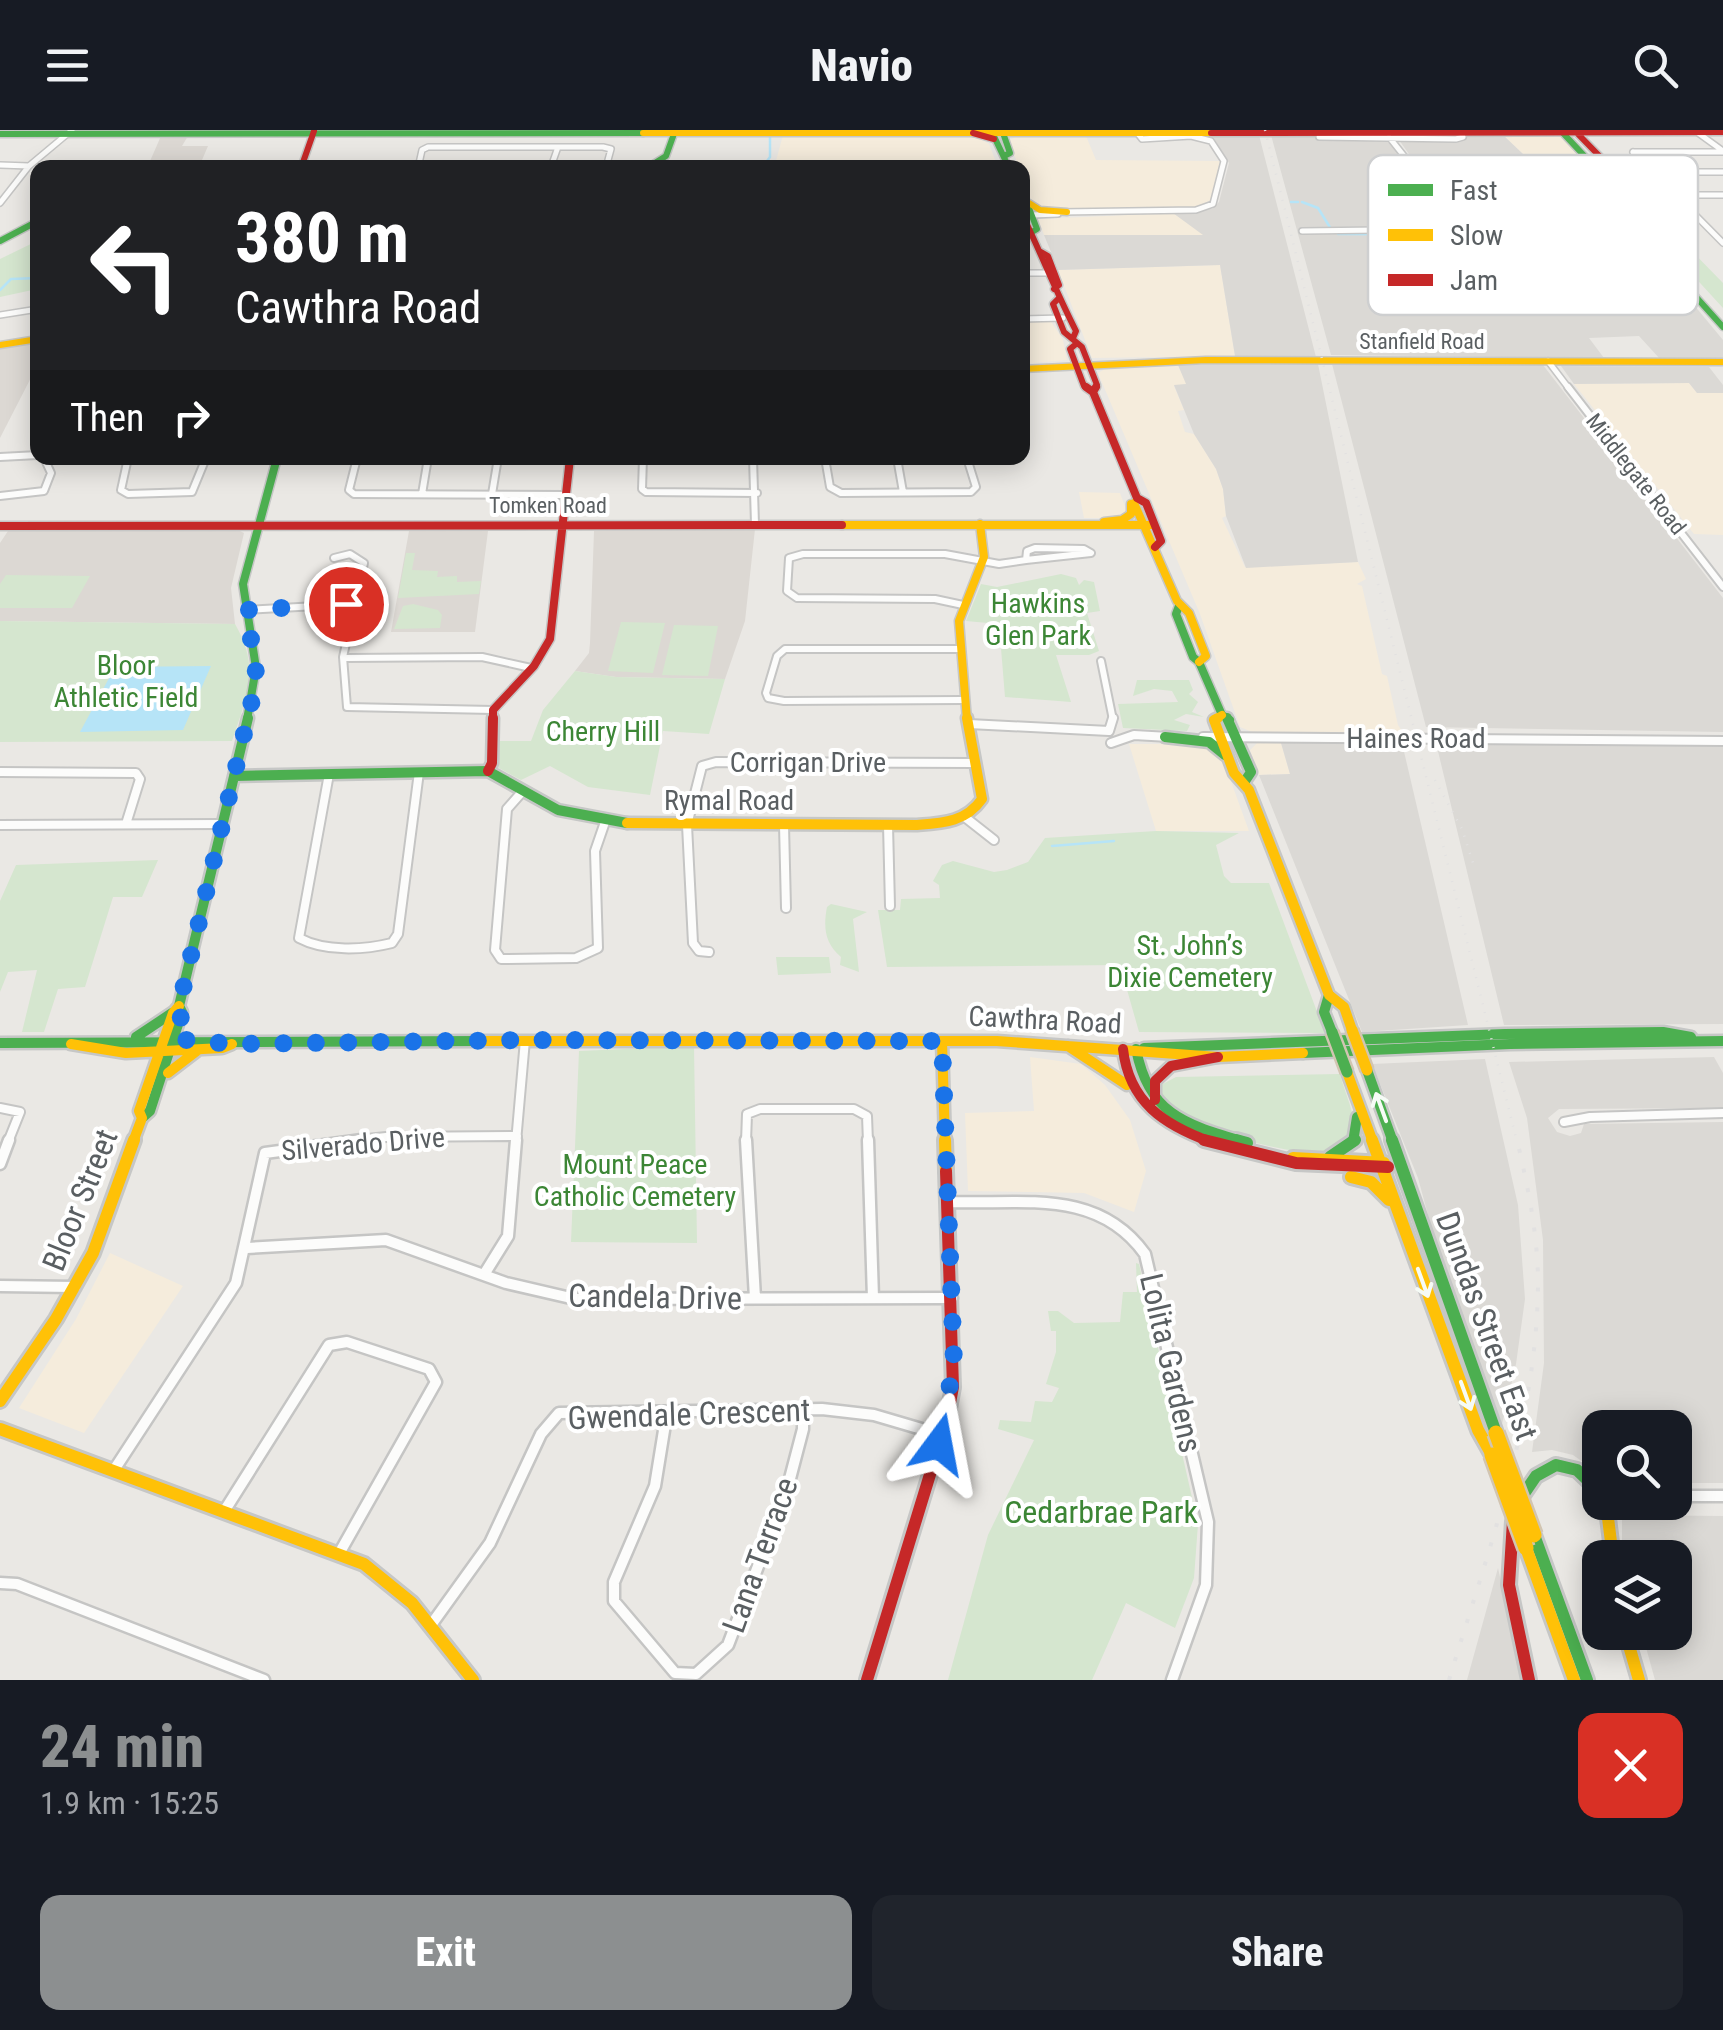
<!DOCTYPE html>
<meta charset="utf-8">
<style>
body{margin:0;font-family:"Roboto Condensed",sans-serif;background:#20242c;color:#f1f3f6;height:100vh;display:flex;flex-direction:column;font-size:38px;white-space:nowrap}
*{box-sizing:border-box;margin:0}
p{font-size:32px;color:#9ea1a6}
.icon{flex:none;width:55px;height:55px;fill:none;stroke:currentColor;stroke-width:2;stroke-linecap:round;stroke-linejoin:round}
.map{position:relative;height:1550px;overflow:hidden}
.panel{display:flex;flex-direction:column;background:#171b24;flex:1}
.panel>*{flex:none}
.top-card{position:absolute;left:30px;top:30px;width:1000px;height:305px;border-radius:20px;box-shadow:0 5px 25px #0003;background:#202124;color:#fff;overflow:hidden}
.fabs{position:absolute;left:1582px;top:1280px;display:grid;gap:20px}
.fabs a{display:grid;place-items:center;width:110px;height:110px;border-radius:20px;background:#171b24;box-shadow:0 5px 25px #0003;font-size:50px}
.pin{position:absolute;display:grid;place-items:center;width:85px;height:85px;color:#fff;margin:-42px;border:5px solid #fff;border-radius:50%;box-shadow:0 2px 10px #0007}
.me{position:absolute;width:110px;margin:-55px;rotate:13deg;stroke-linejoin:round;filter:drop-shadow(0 0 8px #0008)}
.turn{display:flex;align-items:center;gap:35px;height:210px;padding:0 40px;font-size:45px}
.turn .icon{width:130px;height:130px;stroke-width:2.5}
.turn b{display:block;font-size:70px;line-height:85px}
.then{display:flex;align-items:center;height:95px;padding:0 40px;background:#0003;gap:20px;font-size:38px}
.round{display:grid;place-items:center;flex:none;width:105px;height:105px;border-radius:20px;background:#20242c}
.headline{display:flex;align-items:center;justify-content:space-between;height:170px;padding:0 40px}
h1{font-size:60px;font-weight:800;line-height:75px;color:#8c8f90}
.button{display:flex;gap:20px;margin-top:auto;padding:20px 40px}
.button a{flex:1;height:115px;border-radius:20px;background:#8c8f90;color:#fff;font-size:40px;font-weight:800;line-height:115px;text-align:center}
.button a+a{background:#20242c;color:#f1f3f6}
header{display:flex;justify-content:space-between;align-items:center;height:130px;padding:0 40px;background:#171b24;font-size:45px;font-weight:800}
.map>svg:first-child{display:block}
</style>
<header><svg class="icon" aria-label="menu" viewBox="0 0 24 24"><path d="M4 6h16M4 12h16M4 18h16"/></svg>Navio<svg class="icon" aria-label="search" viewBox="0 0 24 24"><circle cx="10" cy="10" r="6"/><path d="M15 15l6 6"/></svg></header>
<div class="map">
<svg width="1723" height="1550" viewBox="0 0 1723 1550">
<rect width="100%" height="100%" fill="#eae8e4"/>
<path fill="#f5ecdc" d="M783 5 975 6 989 14 998 37 774 38Z
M1503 5H1555L1563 7 1579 26 1523 24Z
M1018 6H1086L1096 30 1220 31 1211 70 1195 78 1045 80 1032 74 1022 38 1019 37 1012 20 1009 10Z
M1173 83 1205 105H1044L1038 89Z
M1220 135 1235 226 1092 228 1058 140Z
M1050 190 1063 210 1067 230 1023 234 1022 191Z
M1178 235 1187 254 1174 256 1184 280 1178 281 1185 302 1194 304 1216 339 1223 359 1226 386 1222 388 1245 437 1358 432 1366 449 1357 454 1362 456 1382 544 1387 546 1398 595 1404 604 1252 602 1240 597 1200 484 1098 243 1105 239Z
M1689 253 1697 263H1723V405L1694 404 1574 254Z
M1079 362 1120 363 1127 382 1122 388H1084Z
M1257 613H1281L1290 644 1259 645 1250 620Z
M1129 614H1207L1221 624 1249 701H1156Z
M1030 927 1081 934 1105 955 1130 990 1146 1041 1134 1082 1084 1063 968 1061 965 983 1034 981Z
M110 1123 183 1156 84 1303 19 1278 76 1189Z"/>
<path fill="#dbd9d5" d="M1212 5H1259L1316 227 1235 226 1220 135 1058 140 1056 134 1044 105H1203L1173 83 1212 79 1219 72 1229 33Z
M1271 5 1388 10 1452 93 1450 97 1335 103H1452L1463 100 1399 10 1457 11 1469 5H1503L1523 24 1579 26 1617 70 1631 103 1550 106 1604 163H1684L1723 210V228L1660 229 1639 206 1589 208 1604 228 1331 225Z
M1318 234 1358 432 1246 438 1226 386 1223 359 1216 339 1194 304 1174 255 1186 254 1178 235Z
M1332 234 1543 235 1723 468V602L1426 597Z
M1561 236 1709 237 1723 255V263H1697L1689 253 1574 254Z
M1281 613H1402L1468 895 1362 902 1259 645 1290 644Z
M1436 613 1723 616V894L1504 895Z
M1714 927 1723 943V978L1559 979 1548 988 1557 1002 1570 1006 1581 1003 1584 994 1723 992V1353H1675V1298H1600V1344L1573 1325 1552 1320 1532 1322 1544 1233 1543 1110 1527 988 1509 932Z
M1485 929 1518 1075 1525 1169 1516 1234 1502 1294 1437 1118 1418 1048 1372 934Z
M1622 1385 1723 1386V1550H1655L1642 1503 1675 1502V1428L1622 1427Z
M1498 1438 1523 1550H1467Z"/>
<path fill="#dcd8d3" d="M161 6H188L182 16H208L199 37 147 38Z
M37 213V236L0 308V219Z
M755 399 745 491 725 549 616 547 575 541 589 523 590 513 594 401Z
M8 401H240L244 403 231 458 235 494 0 491V413Z
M409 401H488L475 502H391Z"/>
<path fill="#d5e6cf" d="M1641 69 1723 153V178L1668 118Z
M37 111V159L0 167V129Z
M406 423H415L412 440 438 441 437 447 457 446V452L481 451 479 464 398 468Z
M1061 444 1076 448 1079 455 1084 450 1094 452 1100 481 1087 483 1099 521 1089 525H1056L1071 572 1005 567 999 494 966 491 981 454 997 457Z
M6 445 90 446 72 478H0V454Z
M413 474 438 480 442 485 440 498 394 499 403 476Z
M0 491 235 494C261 539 247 565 232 611L0 612Z
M621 492 665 493 653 543 608 541Z
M674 495 718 496 708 546 662 545Z
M575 541 616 547 725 549 709 604 663 601 650 665 588 657 550 636 521 650 497 637 500 611H531L543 580Z
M1137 550H1189L1193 560 1189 564 1198 572 1192 582 1204 587 1186 584 1174 590 1190 595 1187 601 1123 598 1118 574 1178 572 1172 561 1154 559 1133 566Z
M1156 701 1239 703 1216 715 1224 746 1231 753H1269L1325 903 1139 902 1120 835 887 837 878 780H900L901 769 940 768 939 755 933 751 942 735 953 731 994 742 1007 740 1028 732 1045 708Z
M158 730 142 767H113L85 857 58 859 44 902H22L37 840 8 842 0 862V771L16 735Z
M831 774 867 782 853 789 859 842 840 835 841 827C825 813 823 798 827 777Z
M776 827H829L831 843 778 845Z
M694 916 697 1113 571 1112 579 921Z
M1340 944C1351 985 1365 991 1333 1024 1275 1023 1209 1003 1161 972L1159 956 1176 947Z
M1136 1133 1139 1134 1198 1394 1194 1448 1175 1498 1126 1473 1092 1550H948L988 1405 1034 1310 998 1299 1000 1290 1031 1292 1035 1271 1052 1272 1059 1258 1046 1254 1056 1222V1201H1051L1048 1181H1058L1074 1193 1120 1192 1123 1162H1137Z"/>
<path fill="#b6e4f7" d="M211 536 183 600 80 602 115 537Z"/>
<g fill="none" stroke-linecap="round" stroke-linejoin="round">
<path stroke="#b6e4f7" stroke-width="2.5" d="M762 38 770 27V7
M1291 72H1298
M1302 72 1318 78 1331 99
M1338 104 1552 105
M0 160 11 149 38 148
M1052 716 1114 711"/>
<defs>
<path id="street-far3" d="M1694 0 1723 21
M1319 7 1456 9 1463 7 1460 0
M1633 22 1723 113
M1633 22H1723
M655 34 668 38
M0 35 29 36
M418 38 422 20 428 17H603L611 19 608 30 612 38
M535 38 552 34 558 17
M1653 42H1723
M1675 65H1723
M0 73 29 36 72 0
M1061 82 1196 80 1213 74 1224 31 1211 11 1191 6 1142 9 1135 0
M1033 85 1058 84
M1302 101 1456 99 1458 94 1389 7
M1022 143H1048
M0 185 38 179
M1022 189 1063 188
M1548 231 1570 260"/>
<path id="street-far2" d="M1568 257 1723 457
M0 327 38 325
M128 328 121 360 128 364 192 362 206 328
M357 328 349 360 354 364 565 365
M643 328 642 359 646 362 757 363
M753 328 755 394
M825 328 830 357 841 363 971 362 976 357 967 328
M897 328 903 362
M422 364 428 328
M492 364 498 328
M0 366 44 361 51 343 44 328
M1035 418 1084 419 1091 423 1026 430 1027 421Z
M334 428 350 424 364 433 343 527 347 577 493 580
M963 475 935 469 797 468 787 461 789 428 803 424H945L999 434 1026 430
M246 480 352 474
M961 519H785L777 526 766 563 768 568 784 571 963 570
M345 528 482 527 531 538
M1101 531 1113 590"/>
<path id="street-far1" d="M969 594 1109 601 1113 588
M1203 607 1723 611
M1111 613 1134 605 1169 607
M0 642 136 643 140 649 126 694
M329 644 299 808C325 822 364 820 392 813L398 804 419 642
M522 662 507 679 495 820 501 829 576 828 598 818 595 721 605 692
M966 688 994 710
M0 695 222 694
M784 695 786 778
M888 695 890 776
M709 822 699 821 693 813 687 695 702 636 716 632 976 633
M0 978 20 982 8 1012
M1564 992 1590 987 1723 983
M339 1012 386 1007 517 1006
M516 1012 525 910
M746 1012 747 984 760 979H854L867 986 868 1012"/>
<path id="street" d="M746 1010 755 1168
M868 1010 873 1168
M0 1034 9 1010
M948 1072C1021 1075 1097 1057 1145 1124L1208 1392 1206 1455 1172 1550
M247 1118 386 1110 506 1153 575 1169 952 1168
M485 1143 508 1106 516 1010
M0 1156 75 1157
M667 1282 655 1356 614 1452V1471L675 1543 696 1544 728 1515 787 1360 803 1299V1279
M114 1340 236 1153 265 1023 362 1010
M1675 1366H1723
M225 1380 329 1215 347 1212 429 1239 436 1252 340 1422
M0 1453 17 1454 264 1550
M431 1495 490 1413 541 1304 559 1283 822 1279 874 1285 942 1305"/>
<path id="fast-far3" d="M991 0 1009 38
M1002 0 1010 23 1004 26
M1561 1 1620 64 1652 118 1723 197
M0 4 643 3
M647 38 666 26 675 1
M1022 60 1037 99 1032 102
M0 111 38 91"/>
<path id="fast-far2" d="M1179 476 1176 484 1193 527 1199 532 1222 585 1230 590
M247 590 256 538 243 454 277 328"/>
<path id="fast-far1" d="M1227 588 1251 642 1245 651
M1165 607 1209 612 1225 625
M234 646 488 641 558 680 627 693
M1329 865 1324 882 1332 902
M136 907 172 883
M0 913 482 911
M1144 918 1505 904 1663 902 1691 907
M1136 919C1149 985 1185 994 1244 1012
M1303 923 1510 914 1723 911
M1367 940 1393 1012
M142 988 150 981 182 882 179 876 248 588
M1353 1012 1357 987"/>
<path id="fast" d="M1236 1010 1247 1013
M1392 1010 1496 1303
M1330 1027 1355 1010
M1519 1371 1536 1346 1556 1335 1577 1340 1600 1362
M1534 1405 1587 1550"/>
<path id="slow-far3" d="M643 3H1211
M1029 73 1040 80 1067 82
M0 215 38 209
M1022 239 1206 230 1723 232"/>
<path id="slow-far2" d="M1134 373 1177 471 1189 483 1206 526 1199 532
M1104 392 1122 390 1131 384V374
M842 395H1154
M967 590 959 491 984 427 980 394
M1214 590 1222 585"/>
<path id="slow-far1" d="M1218 588 1214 590 1234 643 1249 660 1329 865 1344 877 1352 900
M627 693 917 695C943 693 966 692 982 669L967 588
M482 911H997L1218 927 1303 923
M942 911 945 1012
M71 914 126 923 222 918 232 914
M1068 916 1127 955
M1347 942 1373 1012
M168 943 198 920
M133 1012 142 988 139 981 173 883 179 876"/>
<path id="slow" d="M945 1010 946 1041
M1372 1010 1478 1300 1492 1325
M1293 1028 1384 1033
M1351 1047 1371 1052 1389 1070
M0 1271 56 1189 93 1123 134 1010
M0 1299 364 1434 412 1473 473 1550
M1606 1372 1613 1428
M1526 1418 1574 1550
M1625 1502 1639 1550"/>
<path id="jam-far3" d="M1575 1 1615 42 1636 76
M973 3 994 9
M1211 3 1723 2
M301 38 314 1
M1022 84C1041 123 1056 162 1076 201L1073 208
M1041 122 1048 126 1059 155 1054 159
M1058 169 1053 174 1064 202 1082 217 1097 255 1094 260
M1076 214 1070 219 1084 256 1090 260"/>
<path id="jam-far2" d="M1086 257 1093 262 1137 368 1146 373 1161 411 1155 417
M1093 262 1096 257
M0 396 842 395
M493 590V580L534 536 550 509 570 328"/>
<path id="jam-far1" d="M488 641 492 633 493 588
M1123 919C1129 972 1164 995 1211 1012
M1155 970V951L1171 936 1218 927"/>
<path id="jam" d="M1204 1010 1296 1033 1388 1037
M1513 1391 1509 1455 1529 1550
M867 1550 947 1289 953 1257 946 1041"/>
</defs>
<use href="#street-far3" stroke="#c5c5c4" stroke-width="8"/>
<use href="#street-far2" stroke="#c5c5c4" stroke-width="10"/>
<use href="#street-far1" stroke="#c5c5c4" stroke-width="12"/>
<use href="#street" stroke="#c5c5c4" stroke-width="15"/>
<use href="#fast-far3" stroke="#c6c7c6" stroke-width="9"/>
<use href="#fast-far2" stroke="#c6c7c6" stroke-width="11"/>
<use href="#fast-far1" stroke="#c6c7c6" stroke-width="15"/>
<use href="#fast" stroke="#c6c7c6" stroke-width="18"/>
<use href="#slow-far3" stroke="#c6c7c6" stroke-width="9"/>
<use href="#slow-far2" stroke="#c6c7c6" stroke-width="11"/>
<use href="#slow-far1" stroke="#c6c7c6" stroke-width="15"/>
<use href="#slow" stroke="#c6c7c6" stroke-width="18"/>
<use href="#jam-far3" stroke="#c6c7c6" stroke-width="9"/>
<use href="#jam-far2" stroke="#c6c7c6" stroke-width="11"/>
<use href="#jam-far1" stroke="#c6c7c6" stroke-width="15"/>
<use href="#jam" stroke="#c6c7c6" stroke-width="18"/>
<use href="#street-far3" stroke="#fcfcfb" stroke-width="5"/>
<use href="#street-far2" stroke="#fcfcfb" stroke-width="6"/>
<use href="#street-far1" stroke="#fcfcfb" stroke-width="8"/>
<use href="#street" stroke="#fcfcfb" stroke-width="10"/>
<use href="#fast-far3" stroke="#4caf50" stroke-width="6"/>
<use href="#fast-far2" stroke="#4caf50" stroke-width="8"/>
<use href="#fast-far1" stroke="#4caf50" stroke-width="10"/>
<use href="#fast" stroke="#4caf50" stroke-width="12"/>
<use href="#slow-far3" stroke="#ffc107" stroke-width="6"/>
<use href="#slow-far2" stroke="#ffc107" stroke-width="8"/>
<use href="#slow-far1" stroke="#ffc107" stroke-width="10"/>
<use href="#slow" stroke="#ffc107" stroke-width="12"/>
<use href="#jam-far3" stroke="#c62828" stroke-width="6"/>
<use href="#jam-far2" stroke="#c62828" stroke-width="8"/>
<use href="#jam-far1" stroke="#c62828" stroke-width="10"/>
<use href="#jam" stroke="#c62828" stroke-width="12"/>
<path stroke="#e2e1e1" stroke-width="2.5" stroke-dasharray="1 8" stroke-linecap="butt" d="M1265 0 1517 1012
M1435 650 1462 699 1474 736"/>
<path stroke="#e2e1e1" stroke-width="4" stroke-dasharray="4 16" stroke-linecap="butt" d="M1449 1550C1488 1421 1537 1290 1538 1154 1538 1105 1528 1057 1517 1010"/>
<defs>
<path id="fast-bridge" d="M1332 902 1347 942"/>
<path id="slow-bridge-far1" d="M1352 900 1367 940"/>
<path id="slow-bridge" d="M1496 1303 1534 1405
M1492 1325 1526 1418"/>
</defs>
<use href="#fast-bridge" stroke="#d2c5b1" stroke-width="16" stroke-linecap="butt"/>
<use href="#slow-bridge-far1" stroke="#d2c5b1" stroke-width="16" stroke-linecap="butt"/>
<use href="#slow-bridge" stroke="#d2c5b1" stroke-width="20" stroke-linecap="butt"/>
<use href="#fast-bridge" stroke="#4caf50" stroke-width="11"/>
<use href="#slow-bridge-far1" stroke="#ffc107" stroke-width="11"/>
<use href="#slow-bridge" stroke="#ffc107" stroke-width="15"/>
</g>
<defs><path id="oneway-shaft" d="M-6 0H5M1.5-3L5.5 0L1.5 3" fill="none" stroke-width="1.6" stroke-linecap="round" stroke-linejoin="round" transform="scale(2.5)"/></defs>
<g stroke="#f6fbf6">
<use href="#oneway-shaft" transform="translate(1381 977) rotate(-110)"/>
<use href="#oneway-shaft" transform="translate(1423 1153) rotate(70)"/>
<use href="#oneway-shaft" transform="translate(1466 1266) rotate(70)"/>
</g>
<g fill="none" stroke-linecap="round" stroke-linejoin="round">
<path stroke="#1a73e8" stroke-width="18" stroke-dasharray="0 32.4" d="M346 474 246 480 256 538 254 562 179 876 182 882 176 909 232 914 525 910 942 911 954 1233 939 1314"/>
</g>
<g text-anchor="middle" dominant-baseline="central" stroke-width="8" stroke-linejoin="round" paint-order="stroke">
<g font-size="22" fill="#5a5f62" stroke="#fff">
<text x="1422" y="211">Stanfield Road</text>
<text transform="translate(1636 344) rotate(52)">Middlegate Road</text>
<text x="548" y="375">Tomken Road</text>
</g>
<g font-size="28" fill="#3c8635" stroke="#fff">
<text x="1038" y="473">Hawkins<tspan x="1038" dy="32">Glen Park</tspan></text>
<text x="126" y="535">Bloor<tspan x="126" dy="32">Athletic Field</tspan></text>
<text x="603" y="601">Cherry Hill</text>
<text x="1190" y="815">St. John’s<tspan x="1190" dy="32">Dixie Cemetery</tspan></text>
<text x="635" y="1034">Mount Peace<tspan x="635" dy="32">Catholic Cemetery</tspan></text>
</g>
<g font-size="28" fill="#5a5f62" stroke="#fff">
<text x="1416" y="608">Haines Road</text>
<text x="808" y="632">Corrigan Drive</text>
<text x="729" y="670">Rymal Road</text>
<text transform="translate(1045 890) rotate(3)">Cawthra Road</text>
<text transform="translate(363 1014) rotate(-5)">Silverado Drive</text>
</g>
<g font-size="32" fill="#5a5f62" stroke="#fff">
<text transform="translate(80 1070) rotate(-68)">Bloor Street</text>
<text transform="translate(655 1167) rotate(1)">Candela Drive</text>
<text transform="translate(1487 1196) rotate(70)">Dundas Street East</text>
<text transform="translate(1171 1233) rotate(77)">Lolita Gardens</text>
<text transform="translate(689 1284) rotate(-2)">Gwendale Crescent</text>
<text transform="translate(760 1425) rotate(-70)">Lana Terrace</text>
</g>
<g font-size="32" fill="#3c8635" stroke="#fff">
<text x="1101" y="1382">Cedarbrae Park</text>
</g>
</g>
<rect x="1368" y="25" width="330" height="160" rx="15" fill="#fff" stroke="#cecfd0" stroke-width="2.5"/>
<rect x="1388" y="54" width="45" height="12" fill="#4caf50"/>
<rect x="1388" y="99" width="45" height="12" fill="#ffc107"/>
<rect x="1388" y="144" width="45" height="12" fill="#c62828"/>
<g font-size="28" fill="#5a5f62">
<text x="1450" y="70">Fast</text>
<text x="1450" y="115">Slow</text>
<text x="1450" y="160">Jam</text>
</g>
</svg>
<div class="fabs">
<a><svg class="icon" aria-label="search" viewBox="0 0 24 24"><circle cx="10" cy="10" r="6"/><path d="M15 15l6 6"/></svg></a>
<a><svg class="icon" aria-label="layers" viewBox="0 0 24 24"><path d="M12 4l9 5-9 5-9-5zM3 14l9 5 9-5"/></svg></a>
</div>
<div class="pin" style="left:346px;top:474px;background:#d93025"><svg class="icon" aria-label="arrive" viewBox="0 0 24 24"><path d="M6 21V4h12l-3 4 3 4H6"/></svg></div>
<svg class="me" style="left:939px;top:1314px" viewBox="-20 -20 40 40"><path d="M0-17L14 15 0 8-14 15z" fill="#1a73e8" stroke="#fff" stroke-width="4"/></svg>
<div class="top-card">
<div class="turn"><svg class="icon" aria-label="left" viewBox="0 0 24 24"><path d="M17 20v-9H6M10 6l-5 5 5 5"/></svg><div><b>380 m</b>Cawthra Road</div></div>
<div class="then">Then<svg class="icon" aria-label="right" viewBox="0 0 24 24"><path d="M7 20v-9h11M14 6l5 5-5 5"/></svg></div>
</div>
</div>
<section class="panel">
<div class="headline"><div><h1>24 min</h1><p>1.9 km · 15:25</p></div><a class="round" style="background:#d93025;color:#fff"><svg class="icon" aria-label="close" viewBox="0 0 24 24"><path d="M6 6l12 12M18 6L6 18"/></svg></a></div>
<div class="button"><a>Exit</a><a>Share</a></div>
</section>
